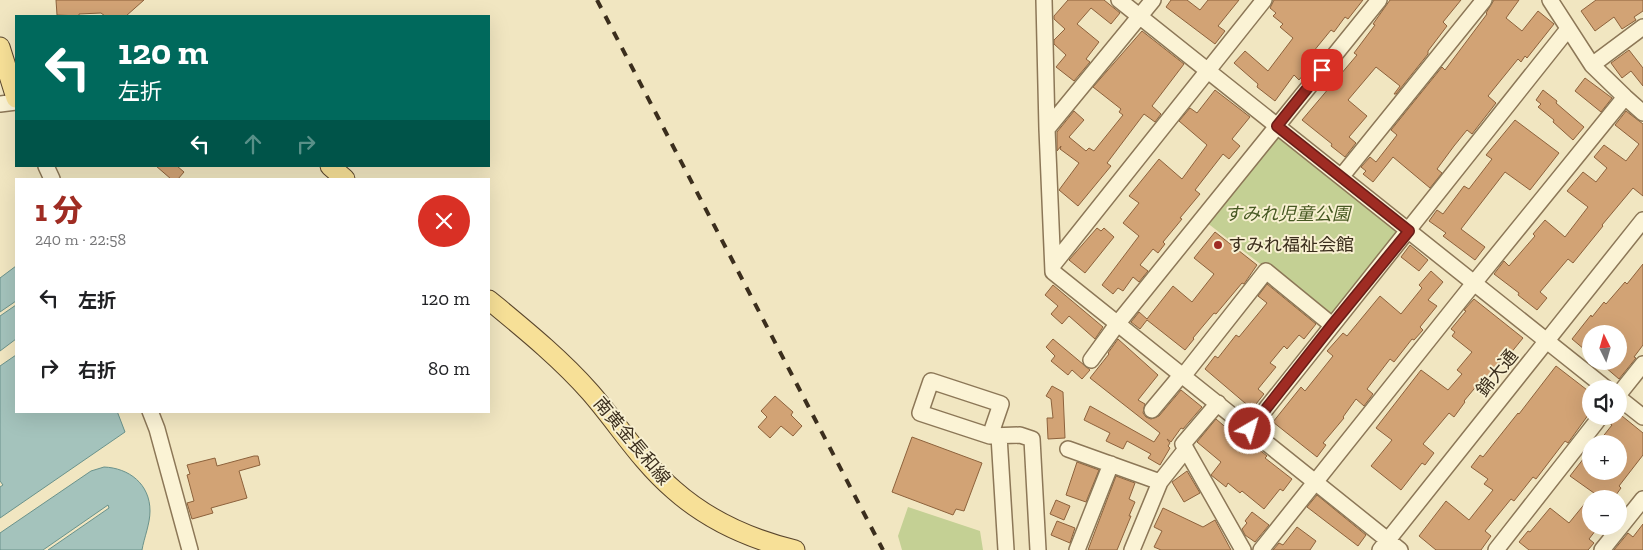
<!DOCTYPE html>
<html lang="ja">
<meta charset="utf-8">
<style>
body{margin:0;font-family:"Zilla Slab","Noto Sans JP",serif;background:#f6f6f6;color:#202124;height:100vh;display:flex;flex-direction:column;font-size:19px;white-space:nowrap}
*{box-sizing:border-box;margin:0}
p{font-size:16px;color:#757577}
.icon{flex:none;width:28px;height:28px;fill:none;stroke:currentColor;stroke-width:2;stroke-linecap:round;stroke-linejoin:round}
.map{position:relative;flex:1;overflow:hidden}
.side{position:absolute;left:15px;top:178px;width:475px;height:235px;display:flex;flex-direction:column;background:#fff;border-radius:0px;box-shadow:0 5px 20px #0002}
.side>*{flex:none}
.hud{position:absolute;left:15px;top:15px;width:475px;height:152px;border-radius:0px;box-shadow:0 5px 20px #0002;background:#00695c;color:#fff;overflow:hidden}
.needle{width:32px;rotate:355deg}
.fabs{position:absolute;left:1582px;top:325px;display:grid;gap:10px}
.fabs a{display:grid;place-items:center;width:45px;height:45px;border-radius:50%;background:#fff;box-shadow:0 5px 20px #0002;font-size:25px}
.pin{position:absolute;display:grid;place-items:center;width:42px;height:42px;color:#fff;margin:-21px;border-radius:10px;box-shadow:0 2px 8px #0006}
.me{position:absolute;width:55px;margin:-28px;rotate:38deg;stroke-linejoin:round;filter:drop-shadow(0 0 4px #0008)}
.turn{display:flex;align-items:center;gap:18px;height:105px;padding:0 20px;font-size:22px}
.turn .icon{width:65px;height:65px;stroke-width:2.5}
.turn b{display:block;font-size:35px;line-height:42px}
.lanes{display:flex;align-items:center;height:48px;padding:0 20px;background:#0003;justify-content:center;gap:25px;direction:ltr}
.lanes .off{opacity:.35}
.round{display:grid;place-items:center;flex:none;width:52px;height:52px;border-radius:26px;background:#f6f6f6}
.overview{display:flex;align-items:center;justify-content:space-between;height:85px;padding:0 20px}
h1{font-size:30px;font-weight:800;line-height:38px;color:#9f2c23}
ul{padding:0;list-style:none}
li{display:flex;align-items:center;gap:15px;height:70px;padding:0 20px}
li div{flex:1}
li b{display:block;font-size:19px}
li em{font-style:normal}
.map>svg:first-child{display:block}
</style>
<div class="map">
<svg width="1643" height="550" viewBox="0 0 1643 550">
<rect width="100%" height="100%" fill="#f1e6c1"/>
<path fill="#c4d094" d="M1280 135 1400 235 1330 318 1206 222 1272 137Z
M908 507 980 531 983 550H902L898 536Z"/>
<path fill="#a4c3bc" stroke="#6a928b" d="M16 266V301L0 312V278Z
M16 305V339L0 351V316Z
M16 355V411H117L125 432 0 518V487L3 485 0 481V366Z
M104 467C129 468 150 484 150 511 150 524 144 538 142 550H48L109 508 108 505 43 550H0V533L91 471Z"/>
<path fill="#d2a375" stroke="#8d623c" d="M56 0H144L126 16H105L101 13 79 14V16L57 15Z
M1068 0H1104L1120 13 1111 24 1091 8 1077 24 1099 42 1086 59 1090 62 1074 81 1056 67 1066 55 1054 44V40L1065 29 1054 19V16Z
M1171 0H1187L1200 10 1208 0H1239L1218 26 1225 31 1215 44 1166 7Z
M1274 0H1363L1348 19 1345 17 1334 32 1331 30 1304 63 1310 67 1299 80 1294 75 1275 101 1257 87 1258 84 1234 63 1245 51 1268 71 1293 38 1280 27 1283 24 1273 16 1276 13 1270 8Z
M1390 0H1461L1443 22 1447 26 1428 51V54L1396 94H1394L1400 86 1376 67 1348 100 1367 116 1349 137 1356 143 1345 157 1331 146 1332 144 1302 120 1357 55 1354 53 1375 25 1373 24Z
M1494 0H1519L1506 18 1522 31 1538 11 1554 24 1527 58 1525 56 1521 62 1518 59 1488 96 1496 103 1472 134 1467 130 1454 146 1437 169 1442 173 1430 188 1393 157 1373 182 1363 174 1366 171 1361 167 1370 157 1376 162 1397 135 1391 130 1442 67 1445 70 1487 14 1486 13Z
M1596 0H1643V11L1634 17 1636 20 1622 29 1614 17 1595 31 1581 11Z
M1142 31 1184 64 1152 106 1161 114 1155 122 1144 114 1107 163 1111 166 1078 206 1059 190 1079 163 1060 149 1061 146 1057 151V132L1074 111 1084 120 1069 137 1086 151 1089 148 1094 151 1123 115 1119 112 1121 109 1093 87Z
M1629 50 1643 68V86L1631 71 1622 78 1611 63Z
M1585 78 1612 98 1601 112 1575 91Z
M1215 90 1250 117 1232 139 1240 146 1229 159 1223 154 1195 190 1200 194 1180 218 1182 219 1163 242 1165 244 1158 253 1153 249 1140 265 1148 271 1139 282 1133 277 1123 291 1118 288 1113 294 1102 285 1139 236 1123 223 1139 203 1129 196 1159 159 1182 179 1207 145 1179 121 1190 108 1197 113Z
M1543 90 1557 101 1556 103 1584 127 1573 140 1553 122 1554 120 1538 107 1541 104 1536 100Z
M1626 111 1643 124V196L1633 188 1602 225 1603 226 1573 263 1568 259 1540 292 1547 298 1537 310 1518 295 1519 293 1494 274 1504 261 1509 266 1535 236 1533 234 1545 220 1565 237 1588 207 1567 191 1583 172 1596 182 1607 168 1594 157 1604 145 1626 161 1639 144 1615 125Z
M1515 120 1559 153 1530 190 1505 172 1461 229 1485 247 1475 260 1443 236 1446 233 1429 221 1437 210 1443 214 1464 186 1469 189 1492 159 1486 155Z
M156 166H177L184 172 178 179H171Z
M1097 228 1101 231 1104 228 1114 237 1085 273 1069 260Z
M1215 232 1257 265 1244 284 1242 283 1216 314 1214 313 1193 338 1194 339 1185 350 1147 320 1140 329 1131 322 1139 312 1147 319 1173 286 1192 302 1214 274 1194 258Z
M1410 245 1428 260 1419 271 1401 257Z
M1643 264V345L1634 357 1636 358 1619 379 1598 361H1619V334H1591V355L1572 339 1591 315 1592 317 1604 302 1606 304 1625 282 1627 284Z
M1431 271 1443 282 1428 300 1437 306 1420 327 1423 330 1414 340 1412 339 1394 362 1390 359 1367 389 1373 394 1364 406 1356 399 1343 417 1344 418 1323 443 1326 445 1317 457 1273 422 1301 387 1305 391 1333 356 1327 351 1343 333 1347 336 1380 296 1401 314 1422 288 1419 285Z
M1267 284 1316 324 1304 339 1299 335 1287 349 1284 346 1270 363 1276 367 1258 389 1264 394 1252 409 1205 369 1215 356 1218 358 1236 335 1239 337 1267 303 1258 296Z
M1053 285 1103 327 1095 339 1069 316 1062 324 1051 314 1058 306 1045 295Z
M1474 299 1523 338 1510 354 1508 352 1486 378 1484 377 1464 401 1465 402 1454 417 1449 413 1423 444 1434 453 1425 465 1422 463 1401 490 1371 466 1392 440 1376 428 1421 370 1448 390 1462 374 1457 370 1472 352 1452 336 1455 332 1451 329 1466 311 1464 310Z
M1053 339 1090 370 1082 379 1072 370 1068 375 1051 361 1055 356 1046 347Z
M1118 339 1158 375 1138 400 1145 404 1143 413 1146 417 1151 419 1159 416 1181 390 1202 407 1183 429 1181 428 1171 442 1167 439 1170 443 1168 446 1170 448 1160 465 1148 458 1151 454 1127 441 1123 449 1106 441 1110 433 1084 420 1090 406 1154 442 1160 433 1090 378 1109 354 1108 353Z
M1556 366 1591 393V411L1568 443 1565 441 1536 479 1533 477 1514 501 1511 499 1485 531 1491 536 1481 550H1436L1419 536 1446 501 1469 520 1493 490 1484 484 1488 479 1471 467 1480 455 1483 457 1518 413 1519 414Z
M1052 386 1063 392 1065 438 1048 439 1047 418H1053L1051 399 1046 396Z
M775 396 793 412 791 415 802 426 793 436 781 426 770 438 758 427 767 417 761 411Z
M1610 416H1622L1643 433V455L1619 486 1621 488 1613 499 1605 493 1601 498 1570 476 1591 449V471H1598L1607 477 1611 471H1619V444H1597L1612 425 1608 422Z
M1216 419 1237 437 1240 434 1267 456 1265 458 1292 479 1283 491 1280 489 1264 509 1242 491 1240 493 1228 483 1226 487 1211 475 1221 462 1197 442Z
M912 437 982 463 964 511 956 509 953 515 892 492Z
M254 456H258L260 465 239 471 247 498 211 508 213 513 192 519 187 503 194 501 187 475 190 474 187 465 215 458 217 466Z
M1077 462 1099 470 1086 502 1066 495Z
M1187 471 1200 493 1184 502 1172 482Z
M1116 476 1135 483 1129 499 1135 502 1129 516H1131L1117 550H1088Z
M1317 495 1366 535 1358 546 1307 507Z
M1591 496V526H1599L1589 539 1594 543 1588 550H1529L1519 542 1528 531 1530 532 1550 508 1569 523Z
M1056 500 1070 506 1064 520 1050 514Z
M1163 508 1203 527 1215 520 1231 550H1161L1154 547 1162 531 1154 527Z
M1252 512 1269 525 1255 542 1245 535 1242 529 1247 523 1245 521Z
M1057 521 1075 528 1070 543 1051 535Z
M1643 524V550H1614L1628 533 1633 537Z
M1297 527 1316 541 1310 550H1273L1279 543 1283 545Z"/>
<g fill="none" stroke-linecap="round" stroke-linejoin="round">
<defs>
<path id="minor" d="M1044 0 1047 129 1053 272 1400 550
M1119 0 1607 389
M1550 0 1592 65 1625 97 1643 113
M1592 65 1643 27
M0 104 16 102
M1047 129 1153 0
M46 166 52 179
M1341 177 1484 0
M1053 265 1264 0
M1091 360 1118 323 1379 0
M1184 375 1266 271 1332 325
M931 381 1001 404 990 436 920 413Z
M1619 394 1643 364
M1619 398 1643 417
M1218 403 1183 444 1243 550
M1152 410 1182 374
M150 411 157 429 190 550
M1250 429 1568 29
M990 436 1020 435 1032 439 1038 550
M999 436 1006 550
M1068 449 1160 482
M1077 550 1111 464
M1132 550 1160 482 1186 449
M1261 550 1474 283 1625 97
M1380 550 1643 220
M1496 550 1601 416
M1602 550 1643 499"/>
<path id="major" d="M0 47 16 98
M330 166 345 179
M489 300C524 329 560 358 590 392 618 424 641 462 674 490 709 521 750 539 795 550"/>
</defs>
<use href="#minor" stroke="#8c7757" stroke-width="18"/>
<use href="#major" stroke="#59452c" stroke-width="21"/>
<use href="#minor" stroke="#fbf3d5" stroke-width="15"/>
<use href="#major" stroke="#f7e097" stroke-width="19"/>
<path stroke="#3b2e1d" stroke-width="4" stroke-dasharray="9 9" stroke-linecap="butt" d="M597 0 883 550"/>
</g>
<g fill="none" stroke-linecap="round" stroke-linejoin="round">
<defs>
<path id="route" d="M1250 429 1332 325 1409 231 1277 126 1322 70"/>
</defs>
<use href="#route" stroke="#671d17" stroke-width="12"/>
<use href="#route" stroke="#9f2c23" stroke-width="9"/>
</g>
<circle fill="#9f2c23" stroke="#f8f0d1" stroke-width="2" cx="1218" cy="245" r="5"/>
<g text-anchor="middle" dominant-baseline="central" stroke-width="4" stroke-linejoin="round" paint-order="stroke">
<g font-size="18" font-style="italic" fill="#465822" stroke="#f8f0d1">
<text x="1287" y="214">すみれ児童公園</text>
</g>
<g font-size="18" fill="#3b2e1d" stroke="#f8f0d1" text-anchor="start">
<text x="1228" y="245">すみれ福祉会館</text>
</g>
<g font-size="18" fill="#3b2e1d" stroke="#f8f0d1">
<text transform="translate(1497 373) rotate(-51)">錦大通</text>
<text transform="translate(632 441) rotate(50)">南黄金長和線</text>
</g>
</g>
</svg>
<div class="fabs">
<a><svg class="needle" viewBox="-14 -14 28 28"><path d="M0-13l5 13h-10z" fill="#e53935"/><path d="M0 13l5-13h-10z" fill="#757577"/></svg></a>
<a><svg class="icon" aria-label="sound" viewBox="0 0 24 24"><path d="M4 9h4l5-4v14l-5-4H4zM17 9q2 3 0 6"/></svg></a>
<a>+</a>
<a>−</a>
</div>
<div class="pin" style="left:1322px;top:70px;background:#d93025"><svg class="icon" aria-label="arrive" viewBox="0 0 24 24"><path d="M6 21V4h12l-3 4 3 4H6"/></svg></div>
<svg class="me" style="left:1250px;top:429px" viewBox="-20 -20 40 40"><circle r="17" fill="#9f2c23" stroke="#fff" stroke-width="3"/><path d="M0-11L8 9 0 5-8 9z" fill="#fff"/></svg>
<div class="hud">
<div class="turn"><svg class="icon" aria-label="left" viewBox="0 0 24 24"><path d="M17 20v-9H6M10 6l-5 5 5 5"/></svg><div><b>120 m</b>左折</div></div>
<div class="lanes"><svg class="icon" aria-label="left" viewBox="0 0 24 24"><path d="M17 20v-9H6M10 6l-5 5 5 5"/></svg><svg class="icon off" aria-label="ahead" viewBox="0 0 24 24"><path d="M12 20V5M6 11l6-6 6 6"/></svg><svg class="icon off" aria-label="right" viewBox="0 0 24 24"><path d="M7 20v-9h11M14 6l5 5-5 5"/></svg></div>
</div>
<section class="side">
<div class="overview"><div><h1>1 分</h1><p>240 m · 22:58</p></div><a class="round" style="background:#d93025;color:#fff"><svg class="icon" aria-label="close" viewBox="0 0 24 24"><path d="M6 6l12 12M18 6L6 18"/></svg></a></div>
<ul>
<li><svg class="icon" aria-label="left" viewBox="0 0 24 24"><path d="M17 20v-9H6M10 6l-5 5 5 5"/></svg><div><b>左折</b></div><em>120 m</em></li>
<li><svg class="icon" aria-label="right" viewBox="0 0 24 24"><path d="M7 20v-9h11M14 6l5 5-5 5"/></svg><div><b>右折</b></div><em>80 m</em></li>
</ul>
</section>
</div>
